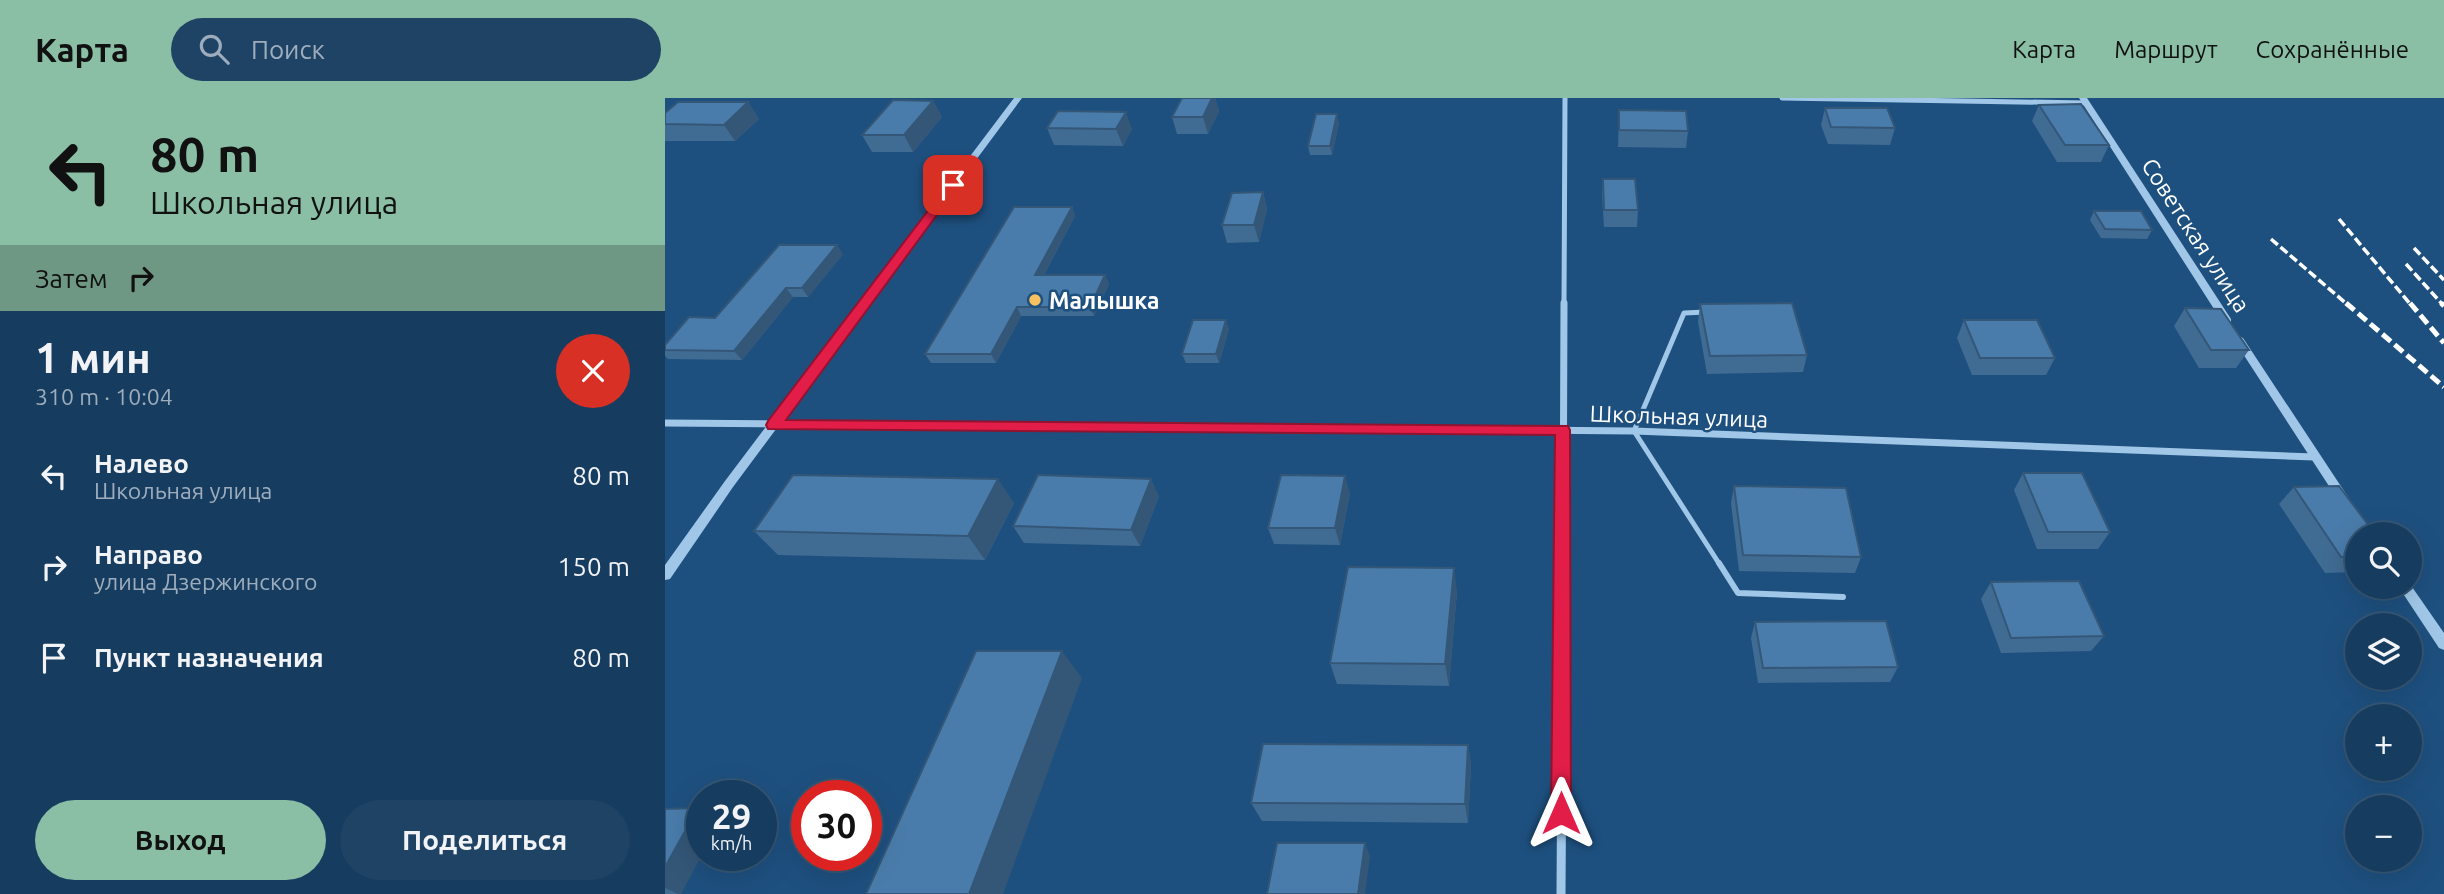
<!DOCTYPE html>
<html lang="ru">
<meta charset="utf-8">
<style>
body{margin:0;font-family:Ubuntu,sans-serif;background:#1f4365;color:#f1f3f6;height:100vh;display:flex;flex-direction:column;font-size:26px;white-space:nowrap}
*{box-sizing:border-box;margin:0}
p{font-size:23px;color:#9eadbd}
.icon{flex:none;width:38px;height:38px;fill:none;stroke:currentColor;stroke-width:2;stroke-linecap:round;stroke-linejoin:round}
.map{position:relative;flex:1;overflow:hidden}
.sheet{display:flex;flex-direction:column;background:#163c5f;width:665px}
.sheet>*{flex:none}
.hud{background:#8abfa5;color:#111;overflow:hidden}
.controls{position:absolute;left:1680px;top:424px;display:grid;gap:14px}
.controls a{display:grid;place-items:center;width:77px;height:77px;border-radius:50%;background:#163c5f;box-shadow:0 7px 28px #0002,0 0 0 2px #355674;font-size:35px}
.speed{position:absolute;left:21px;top:682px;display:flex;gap:14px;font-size:35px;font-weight:700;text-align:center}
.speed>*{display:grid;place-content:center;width:91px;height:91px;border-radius:50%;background:#163c5f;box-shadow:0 7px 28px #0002,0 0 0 2px #355674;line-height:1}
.speed small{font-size:18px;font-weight:400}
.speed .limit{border:10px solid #d22;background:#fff;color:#111}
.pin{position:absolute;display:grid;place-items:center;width:60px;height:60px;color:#fff;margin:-30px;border-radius:14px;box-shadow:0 4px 10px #0006}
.me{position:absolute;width:77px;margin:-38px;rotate:0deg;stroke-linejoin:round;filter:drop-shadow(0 0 5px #0008)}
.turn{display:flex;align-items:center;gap:24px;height:147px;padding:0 35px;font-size:32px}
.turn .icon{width:91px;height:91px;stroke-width:2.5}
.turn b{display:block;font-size:49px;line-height:60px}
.then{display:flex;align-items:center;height:66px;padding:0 35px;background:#0003;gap:14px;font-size:26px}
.round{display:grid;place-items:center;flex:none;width:74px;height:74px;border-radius:37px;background:#1f4365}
.headline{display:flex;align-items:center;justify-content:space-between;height:119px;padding:0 35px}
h1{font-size:42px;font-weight:600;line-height:52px}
.cta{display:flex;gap:14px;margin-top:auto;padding:14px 35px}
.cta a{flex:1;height:80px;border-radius:42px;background:#8abfa5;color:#111;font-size:28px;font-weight:600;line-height:80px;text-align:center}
.cta a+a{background:#1f4365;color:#f1f3f6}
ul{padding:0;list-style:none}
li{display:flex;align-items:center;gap:21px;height:91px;padding:0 35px}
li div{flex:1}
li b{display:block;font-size:26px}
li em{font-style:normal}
header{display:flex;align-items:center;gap:42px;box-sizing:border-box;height:98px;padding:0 35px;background:#8abfa5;color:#111}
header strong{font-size:33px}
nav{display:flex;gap:38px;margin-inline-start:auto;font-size:24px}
.search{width:490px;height:63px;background:#1f4365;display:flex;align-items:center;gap:18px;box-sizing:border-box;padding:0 24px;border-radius:38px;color:#9eadbd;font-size:26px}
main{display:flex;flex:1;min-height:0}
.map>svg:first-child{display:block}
</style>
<header>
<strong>Карта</strong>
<div class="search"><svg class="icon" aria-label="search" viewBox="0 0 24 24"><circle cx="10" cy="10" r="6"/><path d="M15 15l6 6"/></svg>Поиск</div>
<nav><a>Карта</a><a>Маршрут</a><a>Сохранённые</a></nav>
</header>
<main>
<section class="sheet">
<div class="hud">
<div class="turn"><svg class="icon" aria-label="left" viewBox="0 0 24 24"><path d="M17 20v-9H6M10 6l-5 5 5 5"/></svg><div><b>80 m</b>Школьная улица</div></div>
<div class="then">Затем<svg class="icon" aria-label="right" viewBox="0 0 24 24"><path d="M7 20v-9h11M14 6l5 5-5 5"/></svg></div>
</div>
<div class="headline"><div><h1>1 мин</h1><p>310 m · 10:04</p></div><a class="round" style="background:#d93025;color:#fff"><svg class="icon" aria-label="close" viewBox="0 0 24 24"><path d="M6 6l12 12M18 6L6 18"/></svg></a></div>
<ul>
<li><svg class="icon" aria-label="left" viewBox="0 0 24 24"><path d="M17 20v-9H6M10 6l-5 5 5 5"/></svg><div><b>Налево</b><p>Школьная улица</p></div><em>80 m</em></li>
<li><svg class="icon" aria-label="right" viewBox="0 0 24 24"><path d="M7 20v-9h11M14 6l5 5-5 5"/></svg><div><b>Направо</b><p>улица Дзержинского</p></div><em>150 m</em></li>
<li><svg class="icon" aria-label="arrive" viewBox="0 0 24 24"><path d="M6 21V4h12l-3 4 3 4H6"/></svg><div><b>Пункт назначения</b></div><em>80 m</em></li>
</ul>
<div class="cta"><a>Выход</a><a>Поделиться</a></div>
</section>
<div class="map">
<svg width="1779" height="796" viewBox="0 0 1779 796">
<rect width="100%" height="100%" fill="#1e507f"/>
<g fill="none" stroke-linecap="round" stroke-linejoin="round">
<path stroke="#a1c7e8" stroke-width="5" d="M1041 214 1019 215 969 333 1055 467"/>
<path stroke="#a1c7e8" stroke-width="6" d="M1054 465 1073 495 1178 499"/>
<path stroke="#a1c7e8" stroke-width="5" d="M1117 0 1421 5
M899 207 900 0"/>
<path stroke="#a1c7e8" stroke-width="7" d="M0 325 969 333 1649 359
M898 467 899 205"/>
<path stroke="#a1c7e8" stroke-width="9" d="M896 796 898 465"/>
<path fill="#a1c7e8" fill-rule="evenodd" d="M349 0H357L68 389 5 481 0 482V467L60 383Z
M1414 0H1422L1566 221V225H1558Z
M1574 238 1578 240 1683 399 1685 402 1683 405H1675L1569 242Z
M1745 486 1779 535V552L1774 550 1733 488H1745Z"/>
<path stroke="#fff" stroke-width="3.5" stroke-dasharray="9 3.5" stroke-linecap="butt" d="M1674 121 1746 207
M1606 141 1683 207
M1749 150 1779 182
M1741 166 1778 207"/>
<path stroke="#fff" stroke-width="5" stroke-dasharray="11 5" stroke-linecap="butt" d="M1681 205 1779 289
M1745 205 1779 245
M1776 205 1779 208"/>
</g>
<path fill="#406b93" d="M517 0H550L554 13 543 36H512L507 19Z
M268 3 277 19 248 54H207L197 37Z
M83 4 94 21 70 43H0V15Z
M1374 7 1444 47 1436 64H1392L1367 23Z
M1160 10 1230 30 1225 47 1163 46 1156 27Z
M954 12 1023 33 1021 50 953 49Z
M674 25 667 57H645L643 48Z
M382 30 467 31 458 48 389 47Z
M938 81 973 112 972 129H939L937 98Z
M598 94 602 111 594 144 562 145 557 127Z
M407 109 410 118 379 177H440L444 186 429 218H356L331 265H266L260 256Z
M1429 113 1487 132 1482 141 1436 140 1425 122Z
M178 156 143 199H128L77 262 3 261 0 258V247L50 220Z
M1035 206 1142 257 1138 274 1042 276 1033 224Z
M1520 210 1584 252 1571 270H1534L1509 228Z
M1299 222 1390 260 1381 277H1307L1292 240Z
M564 231 554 265H521L517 256Z
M1358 375 1445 434 1433 451H1372L1349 392Z
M1069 388 1196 459 1190 475 1074 473 1066 405Z
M1629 389 1692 436V474L1660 475 1614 406Z
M685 395 675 447 609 446 603 430Z
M494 398 475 448 359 445 348 428Z
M349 405 320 462 113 457 89 433Z
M1326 484 1439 538 1426 553 1336 555 1316 501Z
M792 493 784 588 672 586 665 565Z
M1090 524 1233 569 1225 584 1093 585 1086 540Z
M803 647 806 667 803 725 597 723 586 705Z
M0 711 16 796H0Z"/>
<path fill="#345778" d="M547 0H550L554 13 543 36 538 19Z
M268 3 277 19 248 54 239 37Z
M83 4 94 21 70 43 59 27Z
M461 14 467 31 458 48 451 31Z
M672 16 674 25 667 57 665 48Z
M598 94 602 111 594 144 589 127Z
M407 109 410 118 374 186 370 177Z
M172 147 178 156 143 199 137 190Z
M440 177 444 186 429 218 425 209Z
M121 190 128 199 77 262 69 253Z
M352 209 356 218 331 265 326 256Z
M561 222 564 231 554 265 551 256Z
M680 378 685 395 675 447 670 430Z
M333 381 349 405 320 462 303 438Z
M486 381 494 398 475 448 466 432Z
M789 470 792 493 784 588 780 566Z
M397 553 417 580 338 796H304Z
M803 647 806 667 803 725 800 706Z
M33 710 37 712V757L16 796H13L0 790V769Z
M700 745 705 758 700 796H693Z"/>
<path fill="#4a7cab" stroke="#345778" stroke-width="2" d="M517 0H547L538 19H507Z
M228 2 268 3 239 37H197Z
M13 4H83L59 27 0 26V15Z
M1416 6 1444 47H1400L1374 7Z
M1160 10H1222L1230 30 1166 29Z
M954 12 1021 13 1023 33 954 32Z
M393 13 461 14 451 31 382 30Z
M651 16H672L665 48H643Z
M938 81H970L973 112H939Z
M598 94 589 127H557L567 95Z
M349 109H407L370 177H440L425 209H352L326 256H260Z
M1429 113H1476L1487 132 1440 131Z
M114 147H172L137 190H121L69 253 0 252V247L24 219 50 220Z
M1127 205 1142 257 1045 258 1035 206Z
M1520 210 1556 211 1584 252H1546Z
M528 222H561L551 256H517Z
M1299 222H1372L1390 260H1315Z
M1358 375H1417L1445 434H1383Z
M128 377 333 381 303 438 89 433Z
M373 377 486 381 466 432 348 428Z
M616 377 680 378 670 430H603Z
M1069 388 1181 390 1196 459 1078 457Z
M1674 388 1710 436H1692V458L1676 459 1629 389Z
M683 469 789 470 780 566 665 565Z
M1414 483 1439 538 1346 540 1326 484Z
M1221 523 1233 569 1098 570 1090 524Z
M311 553H397L304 796H201Z
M598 646 803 647 800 706 586 705Z
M33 710 0 769V711Z
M612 745H700L693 796H602Z"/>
<path fill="#e11d48" stroke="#92132f" stroke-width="2" d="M284 85 294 87 121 322 903 328 905 332 906 715 903 722 896 725 889 722 886 715 890 337 103 331 101 327 103 323Z"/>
<circle fill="#f7c060" stroke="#1e507f" stroke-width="2.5" cx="370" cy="202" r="7"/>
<g text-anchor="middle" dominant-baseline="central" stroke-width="5" stroke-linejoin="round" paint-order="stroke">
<g font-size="23" fill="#fff" stroke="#1e507f">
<text transform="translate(1531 137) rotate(57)">Советская улица</text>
<text transform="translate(1014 318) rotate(2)">Школьная улица</text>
</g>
<g font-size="23" font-weight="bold" fill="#fff" stroke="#1e507f" text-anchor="start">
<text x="384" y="202">Малышка</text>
</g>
</g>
</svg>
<div class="controls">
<a><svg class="icon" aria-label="search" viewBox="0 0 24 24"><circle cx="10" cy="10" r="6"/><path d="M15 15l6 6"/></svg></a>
<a><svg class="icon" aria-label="layers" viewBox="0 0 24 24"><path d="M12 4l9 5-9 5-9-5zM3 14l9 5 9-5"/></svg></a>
<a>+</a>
<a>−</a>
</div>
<div class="speed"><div>29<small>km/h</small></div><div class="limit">30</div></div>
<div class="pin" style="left:288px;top:87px;background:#d93025"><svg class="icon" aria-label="arrive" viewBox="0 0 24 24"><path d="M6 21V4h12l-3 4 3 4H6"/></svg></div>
<svg class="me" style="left:896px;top:715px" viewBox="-20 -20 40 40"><path d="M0-17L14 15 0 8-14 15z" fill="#e11d48" stroke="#fff" stroke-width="4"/></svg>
</div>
</main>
